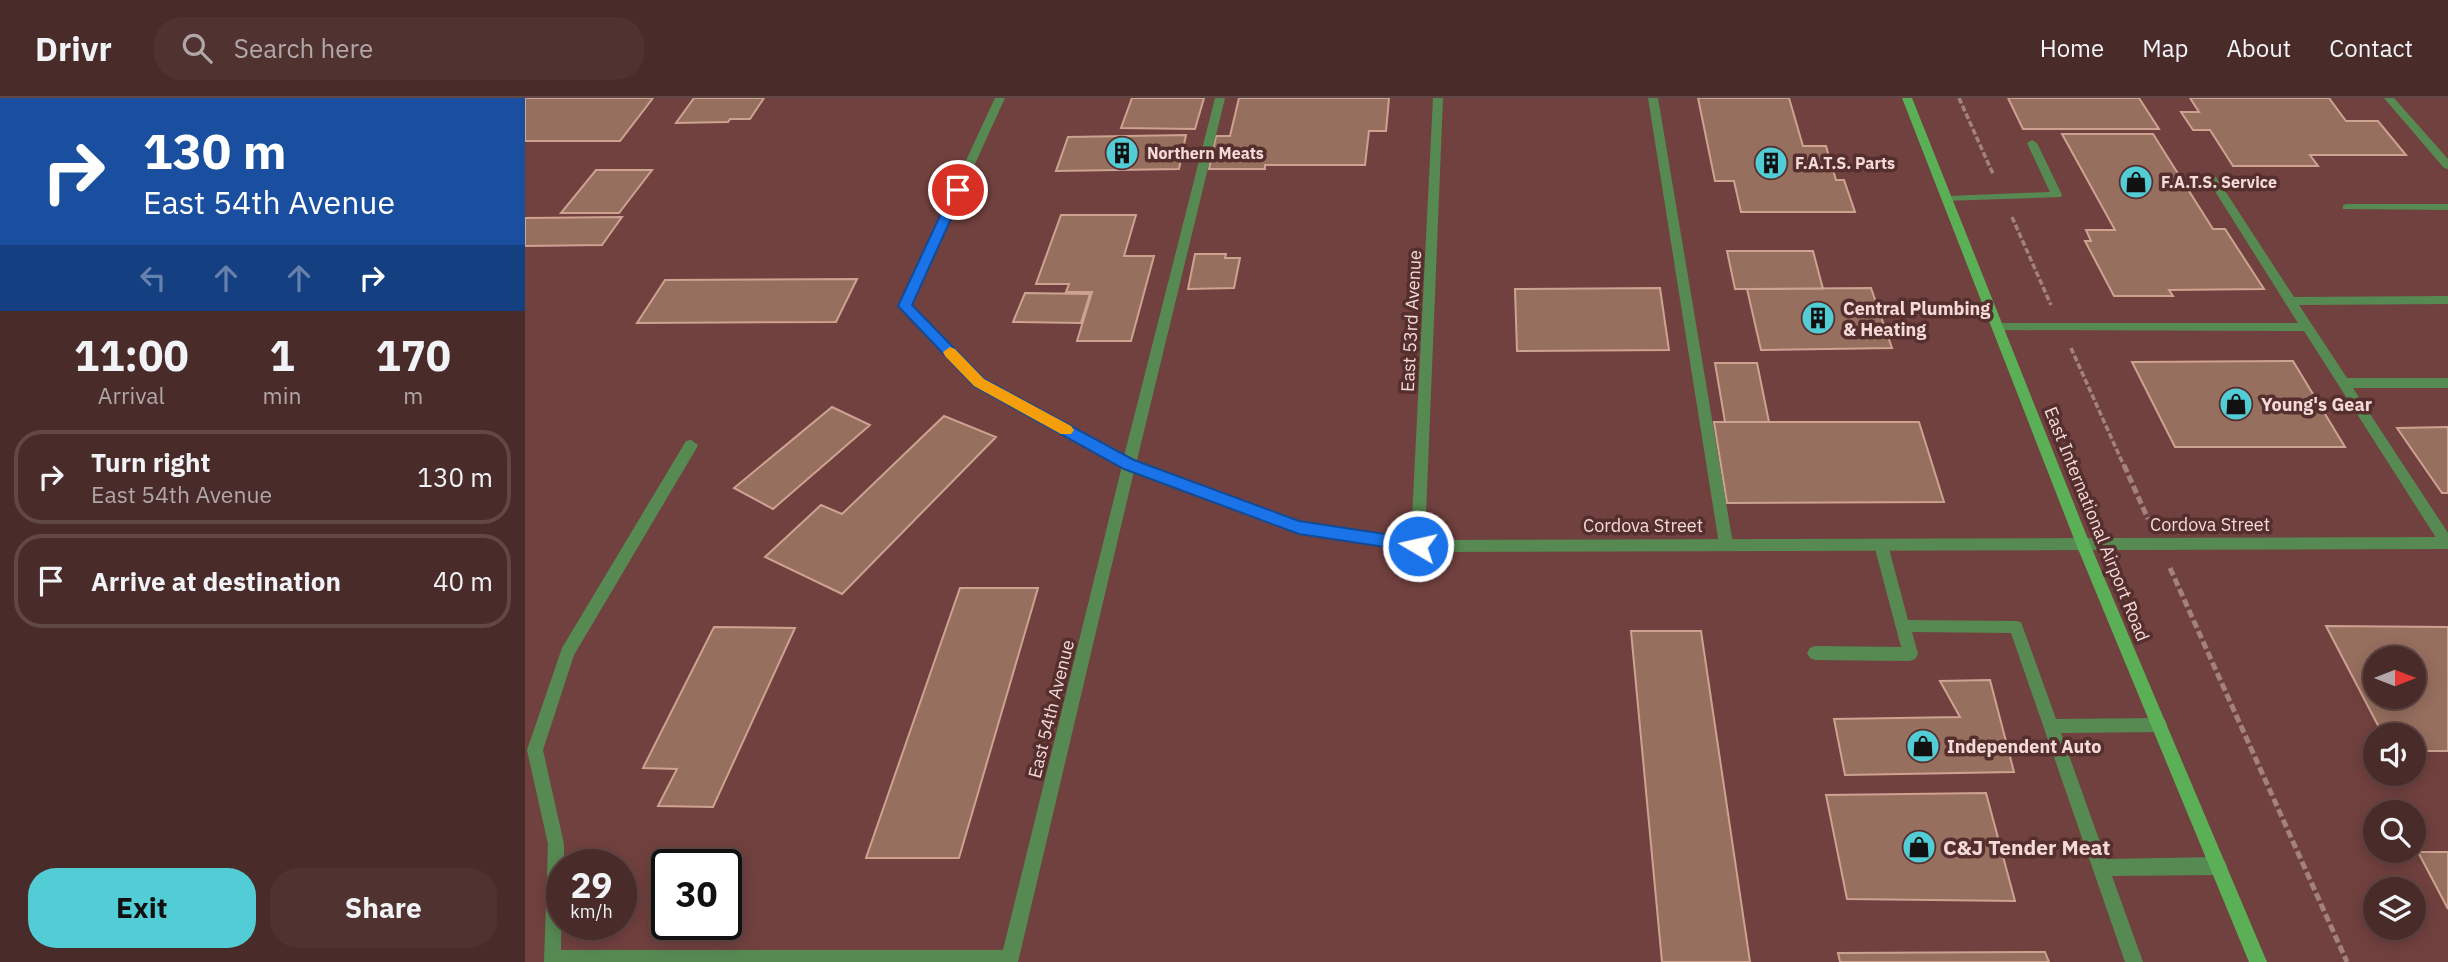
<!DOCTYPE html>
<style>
body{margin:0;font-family:"IBM Plex Sans",sans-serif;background:#503331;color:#f1f3f6;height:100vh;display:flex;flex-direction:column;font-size:26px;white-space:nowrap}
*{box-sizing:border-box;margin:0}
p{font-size:23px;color:#b1a7a8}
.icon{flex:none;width:38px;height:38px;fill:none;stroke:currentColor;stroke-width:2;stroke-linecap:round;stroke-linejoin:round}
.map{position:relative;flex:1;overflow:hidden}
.details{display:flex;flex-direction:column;background:#492b29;width:525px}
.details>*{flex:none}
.banner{background:#1a4fa0;color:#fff;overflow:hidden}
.needle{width:46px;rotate:90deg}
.tools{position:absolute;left:1838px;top:548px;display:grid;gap:14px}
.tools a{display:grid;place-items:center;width:63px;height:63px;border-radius:50%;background:#492b29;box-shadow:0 4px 18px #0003,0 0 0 2px #614746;font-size:35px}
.speed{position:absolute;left:21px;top:751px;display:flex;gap:14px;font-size:35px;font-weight:700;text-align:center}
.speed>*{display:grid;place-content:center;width:91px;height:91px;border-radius:50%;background:#492b29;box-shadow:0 4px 18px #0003,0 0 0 2px #614746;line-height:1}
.speed small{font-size:18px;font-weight:400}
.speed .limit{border:4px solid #111;border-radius:10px;background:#fff;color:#111}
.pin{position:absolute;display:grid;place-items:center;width:60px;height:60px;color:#fff;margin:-30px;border:4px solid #fff;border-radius:50%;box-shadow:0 2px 7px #0007}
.me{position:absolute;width:77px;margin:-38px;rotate:279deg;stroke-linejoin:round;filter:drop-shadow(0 0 5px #0008)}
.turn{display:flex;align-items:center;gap:24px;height:147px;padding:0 28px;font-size:32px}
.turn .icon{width:91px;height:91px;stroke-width:2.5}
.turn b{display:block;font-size:49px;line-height:60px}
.lanes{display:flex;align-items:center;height:66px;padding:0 28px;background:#0003;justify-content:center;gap:35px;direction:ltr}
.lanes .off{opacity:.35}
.eta{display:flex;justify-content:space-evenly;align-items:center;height:119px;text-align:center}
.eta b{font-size:42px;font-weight:700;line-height:49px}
.primary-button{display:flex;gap:14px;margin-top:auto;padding:14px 28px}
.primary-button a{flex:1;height:80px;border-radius:28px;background:#52ccd5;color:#111;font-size:28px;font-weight:700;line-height:80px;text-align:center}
.primary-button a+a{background:#503331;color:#f1f3f6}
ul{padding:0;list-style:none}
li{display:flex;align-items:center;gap:21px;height:94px;margin:0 14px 10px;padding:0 14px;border:4px solid #614746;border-radius:28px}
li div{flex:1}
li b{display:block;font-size:26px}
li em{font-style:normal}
header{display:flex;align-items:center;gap:42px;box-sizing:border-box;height:98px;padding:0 35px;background:#492b29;border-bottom:2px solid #614746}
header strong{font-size:33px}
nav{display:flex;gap:38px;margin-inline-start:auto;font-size:24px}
.search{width:490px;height:63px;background:#503331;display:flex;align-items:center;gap:18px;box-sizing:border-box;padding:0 24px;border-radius:28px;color:#b1a7a8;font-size:26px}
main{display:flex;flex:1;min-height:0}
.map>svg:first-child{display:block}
</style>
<header>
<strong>Drivr</strong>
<div class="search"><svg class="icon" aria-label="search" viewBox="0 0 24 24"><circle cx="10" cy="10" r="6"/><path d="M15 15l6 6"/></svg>Search here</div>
<nav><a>Home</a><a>Map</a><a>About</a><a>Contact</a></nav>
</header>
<main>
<section class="details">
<div class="banner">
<div class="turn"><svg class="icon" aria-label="right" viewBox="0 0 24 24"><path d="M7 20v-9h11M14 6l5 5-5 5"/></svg><div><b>130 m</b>East 54th Avenue</div></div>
<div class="lanes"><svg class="icon off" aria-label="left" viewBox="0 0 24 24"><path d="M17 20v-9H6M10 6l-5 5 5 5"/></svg><svg class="icon off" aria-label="ahead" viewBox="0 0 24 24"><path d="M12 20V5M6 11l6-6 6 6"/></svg><svg class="icon off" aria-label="ahead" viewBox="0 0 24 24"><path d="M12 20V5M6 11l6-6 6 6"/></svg><svg class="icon" aria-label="right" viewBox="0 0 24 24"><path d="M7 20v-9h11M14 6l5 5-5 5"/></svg></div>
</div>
<div class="eta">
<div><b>11:00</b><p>Arrival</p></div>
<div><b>1</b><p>min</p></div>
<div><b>170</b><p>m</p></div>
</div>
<ul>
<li><svg class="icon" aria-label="right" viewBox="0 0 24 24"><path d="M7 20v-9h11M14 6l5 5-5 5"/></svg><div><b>Turn right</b><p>East 54th Avenue</p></div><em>130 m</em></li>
<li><svg class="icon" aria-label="arrive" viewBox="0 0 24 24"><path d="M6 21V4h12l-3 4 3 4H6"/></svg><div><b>Arrive at destination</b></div><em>40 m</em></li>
</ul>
<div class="primary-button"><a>Exit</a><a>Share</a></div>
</section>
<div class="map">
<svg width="1923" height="864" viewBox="0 0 1923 864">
<rect width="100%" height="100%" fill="#613937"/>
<path fill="#71413f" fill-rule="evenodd" d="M0 0H1923V864H0ZM1850 560H1888V598H1850ZM1850 637H1888V676H1850ZM1850 714H1888V752H1850ZM37 766H96V826H37ZM142 766H201V826H142ZM1850 791H1888V830H1850Z"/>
<path fill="#976f5f" stroke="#cea291" stroke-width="2" fill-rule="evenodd" d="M0 0H128L95 43H0Z
M169 0H239L225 21H205L203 24 151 25Z
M607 0H679L670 31 596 30Z
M714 0H864L861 33H844L840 67H740V71H684L691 38H705Z
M1173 0H1264L1278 48H1301L1311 82H1319L1330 114H1216L1209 83H1190Z
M1483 0H1614L1634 31H1498Z
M1665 0H1804L1821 23H1853L1881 57H1785L1793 68H1708L1685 32H1668L1656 14H1674Z
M1537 36H1628L1688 131H1700L1739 191 1644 192 1648 198H1589L1560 143H1566L1561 132H1590Z
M661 37 654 71 531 73 543 39Z
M71 72H127L94 115H36Z
M536 117H611L599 158H629L606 243H552L567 194H541L544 186H511Z
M97 119 77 147 0 148V120Z
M1202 153H1288L1298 191H1210Z
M670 156H701L700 160H715L709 190 663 191Z
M332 181 311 224 112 225 140 182Z
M1135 190 1144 252 992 253 990 191Z
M1346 190 1367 250 1236 252 1222 191Z
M500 195 565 196 556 225 488 224Z
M1768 263 1820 349H1650L1607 264Z
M1190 265H1232L1244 324H1200Z
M307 309 345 327 248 411 209 390Z
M419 318 471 339 317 496 240 459 296 407 317 416Z
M1189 324H1394L1419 404 1202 405Z
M1923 329V395H1917L1872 330Z
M435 490H513L434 760H341Z
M1801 528 1923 529V653H1888V637H1858ZM1850 560H1888V598H1850Z
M189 529 270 530 188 709 133 708 152 671 118 670Z
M1106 533H1176L1225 864H1137Z
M1465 582 1489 674 1320 677 1309 621 1435 619 1415 583Z
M1461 695 1490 803 1322 801 1301 697Z
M1893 754H1923V811Z
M1520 854 1524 864H1315L1313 855Z"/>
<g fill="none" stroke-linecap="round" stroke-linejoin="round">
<path stroke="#a3817f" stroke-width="3.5" stroke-dasharray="6 2.5" stroke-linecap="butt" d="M1434 0 1468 76
M1487 119 1526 207
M1546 250 1599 368"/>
<path stroke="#a3817f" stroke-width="5" stroke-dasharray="8 3.5" stroke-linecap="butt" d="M1599 367 1623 421
M1645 470 1822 864"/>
<path fill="#578a53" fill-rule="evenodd" d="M690 0H700L611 366 604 371 597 366Z
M1123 0H1133L1208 446 1206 450H1196L1194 446Z
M1507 42 1512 45 1537 97 1536 99 1418 103 1417 101 1422 98 1525 94 1502 45Z
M1686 76 1691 79 1769 199 1923 198V206L1774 207 1822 280H1923V290H1828L1923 435V450L1917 449 1779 233 1469 232 1467 229 1469 226 1473 225H1773L1681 79Z
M1822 106H1923V112L1818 111V107Z
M166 342 173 347 171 351 49 557 18 652 39 746V766H37L36 852H485L491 855 493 864H19L23 746 2 652 37 550 161 343Z
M1356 441 1361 443 1363 447 1383 522 1491 523 1496 524 1531 621 1634 620 1640 622 1642 627 1640 632 1634 634 1536 635 1581 761 1693 759 1699 762 1702 768 1699 774 1693 777 1587 778 1618 864H1600L1486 535 1387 534 1393 556 1390 561 1385 563 1290 562 1285 560 1282 555 1285 550 1290 548 1376 549 1349 447 1351 443Z"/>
<path fill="#578a53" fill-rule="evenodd" d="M470 0H480L386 206 458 281 609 362 775 424 886 441 908 0H918L900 442 1923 439V451L893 454 774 436 609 373 493 864H475L597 368 450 287 374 207Z
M1859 0H1869L1923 61V71L1919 70Z"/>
<path fill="#5baf56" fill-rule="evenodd" d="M1377 0H1387L1565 446 1742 864H1724L1551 446Z"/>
</g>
<path fill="#1a73e8" stroke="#114b97" stroke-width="2" d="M433 88 439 92 387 207 459 281 609 362 774 423 893 441 898 443 901 448 898 452 893 454 774 436 599 371 449 288 373 208 427 92Z"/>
<path fill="#f59e0b" d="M425 249 430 251 459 281 546 328 549 332 546 336H536L449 288 420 258 418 254Z"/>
<defs>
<symbol id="building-disc" viewBox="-11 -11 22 22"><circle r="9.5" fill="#52ccd5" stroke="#552f2d"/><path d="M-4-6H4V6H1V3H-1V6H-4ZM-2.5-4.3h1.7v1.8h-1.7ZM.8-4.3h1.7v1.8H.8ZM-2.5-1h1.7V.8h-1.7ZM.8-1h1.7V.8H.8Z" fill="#111"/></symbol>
<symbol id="shop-disc" viewBox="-11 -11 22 22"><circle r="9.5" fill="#52ccd5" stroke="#552f2d"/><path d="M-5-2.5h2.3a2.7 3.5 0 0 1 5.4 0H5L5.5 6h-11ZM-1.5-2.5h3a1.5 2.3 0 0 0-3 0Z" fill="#111"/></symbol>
</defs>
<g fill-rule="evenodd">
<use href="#building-disc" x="578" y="36" width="38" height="38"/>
<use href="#building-disc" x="1227" y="46" width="38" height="38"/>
<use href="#shop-disc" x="1592" y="65" width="38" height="38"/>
<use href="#building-disc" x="1274" y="201" width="38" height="38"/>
<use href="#shop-disc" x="1692" y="287" width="38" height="38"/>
<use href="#shop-disc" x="1379" y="629" width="38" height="38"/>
<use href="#shop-disc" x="1375" y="730" width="38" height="38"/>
</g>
<g text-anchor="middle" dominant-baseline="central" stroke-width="7" stroke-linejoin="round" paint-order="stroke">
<g font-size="16" font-weight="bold" fill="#f4dad8" stroke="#552f2d" text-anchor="start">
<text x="622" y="55">Northern Meats</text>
<text x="1270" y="65">F.A.T.S. Parts</text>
<text x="1636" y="84">F.A.T.S. Service</text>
</g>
<g font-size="18" font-weight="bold" fill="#f4dad8" stroke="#552f2d" text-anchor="start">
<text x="1318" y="210">Central Plumbing<tspan x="1318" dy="21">&amp; Heating</tspan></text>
<text x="1736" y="306">Young's Gear</text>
<text x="1422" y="648">Independent Auto</text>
</g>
<g font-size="18" fill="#f4dad8" stroke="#552f2d">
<text transform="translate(886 223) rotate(-87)">East 53rd Avenue</text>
<text transform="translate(1572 426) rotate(68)">East International Airport Road</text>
<text x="1685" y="426">Cordova Street</text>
<text x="1118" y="427">Cordova Street</text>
<text transform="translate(526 611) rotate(-76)">East 54th Avenue</text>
</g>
<g font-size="21" font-weight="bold" fill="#f4dad8" stroke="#552f2d" text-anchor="start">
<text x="1418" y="749">C&amp;J Tender Meat</text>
</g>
</g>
</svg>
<div class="tools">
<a><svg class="needle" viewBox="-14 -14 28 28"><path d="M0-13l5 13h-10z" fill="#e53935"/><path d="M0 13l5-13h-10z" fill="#b1a7a8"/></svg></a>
<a><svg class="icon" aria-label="sound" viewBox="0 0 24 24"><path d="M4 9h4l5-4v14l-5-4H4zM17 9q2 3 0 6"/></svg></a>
<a><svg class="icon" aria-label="search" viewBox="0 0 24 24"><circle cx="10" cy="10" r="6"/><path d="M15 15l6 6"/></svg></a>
<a><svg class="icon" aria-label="layers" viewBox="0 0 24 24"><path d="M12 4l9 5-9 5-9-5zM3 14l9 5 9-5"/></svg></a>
</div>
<div class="speed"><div>29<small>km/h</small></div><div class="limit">30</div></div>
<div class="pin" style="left:433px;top:92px;background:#d93025"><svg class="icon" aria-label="arrive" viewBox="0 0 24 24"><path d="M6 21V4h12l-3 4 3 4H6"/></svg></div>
<svg class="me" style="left:893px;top:448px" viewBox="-20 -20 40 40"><circle r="17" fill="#1a73e8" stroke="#fff" stroke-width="3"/><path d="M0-11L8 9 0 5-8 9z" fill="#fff"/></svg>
</div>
</main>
